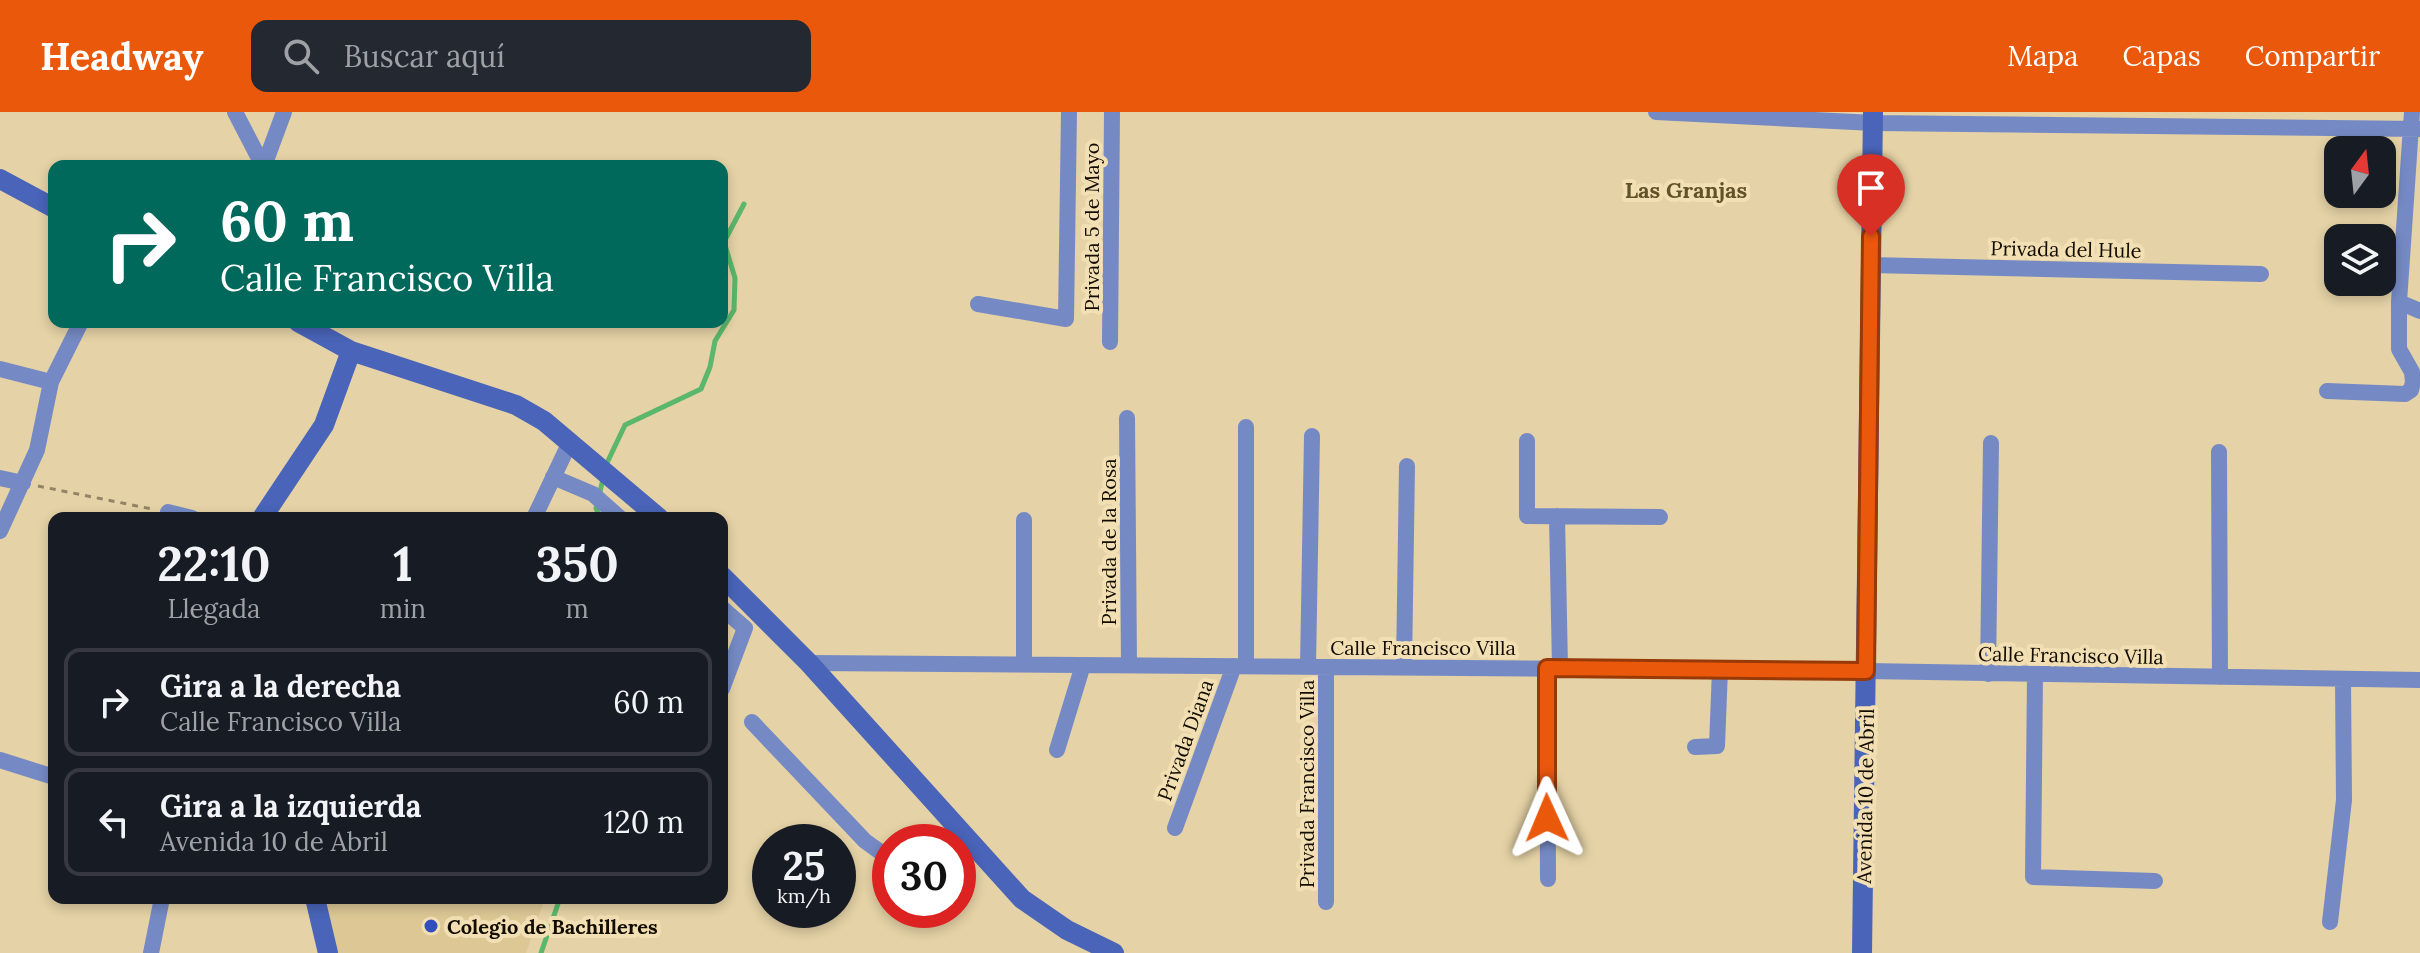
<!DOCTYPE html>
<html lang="es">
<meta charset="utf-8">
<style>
body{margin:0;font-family:Lora,serif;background:#242831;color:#f1f3f6;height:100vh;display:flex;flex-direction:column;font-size:30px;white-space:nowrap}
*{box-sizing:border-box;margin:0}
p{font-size:26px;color:#9ea1a6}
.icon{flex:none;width:44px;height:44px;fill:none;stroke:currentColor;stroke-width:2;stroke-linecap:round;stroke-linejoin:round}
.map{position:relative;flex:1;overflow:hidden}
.panel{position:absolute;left:48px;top:400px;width:680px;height:392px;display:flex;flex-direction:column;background:#171b24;border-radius:16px;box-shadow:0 4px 12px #0003}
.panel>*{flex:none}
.top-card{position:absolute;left:48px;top:48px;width:680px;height:168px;border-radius:16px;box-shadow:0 4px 12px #0003;background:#00695c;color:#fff;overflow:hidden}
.needle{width:52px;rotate:15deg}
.buttons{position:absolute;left:2324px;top:24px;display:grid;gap:16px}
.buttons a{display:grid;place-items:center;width:72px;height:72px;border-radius:16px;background:#171b24;box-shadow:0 4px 12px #0003;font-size:40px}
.speed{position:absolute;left:752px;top:712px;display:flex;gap:16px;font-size:40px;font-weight:700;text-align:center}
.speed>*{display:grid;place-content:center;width:104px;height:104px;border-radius:50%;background:#171b24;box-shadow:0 4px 12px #0003;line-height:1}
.speed small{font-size:20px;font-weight:400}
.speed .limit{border:12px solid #d22;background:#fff;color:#111}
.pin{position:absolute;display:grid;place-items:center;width:68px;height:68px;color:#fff;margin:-82px -34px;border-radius:50% 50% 50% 0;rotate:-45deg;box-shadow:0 0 8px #0007}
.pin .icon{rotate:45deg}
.me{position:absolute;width:88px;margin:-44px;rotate:359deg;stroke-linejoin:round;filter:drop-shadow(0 0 6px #0008)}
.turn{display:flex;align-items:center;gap:28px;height:168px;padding:0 40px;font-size:36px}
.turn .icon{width:104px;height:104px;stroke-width:2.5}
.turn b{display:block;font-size:56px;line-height:68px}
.eta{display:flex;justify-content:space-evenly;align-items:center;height:136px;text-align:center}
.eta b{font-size:48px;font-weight:800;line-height:56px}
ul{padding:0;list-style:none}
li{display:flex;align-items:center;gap:24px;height:108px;margin:0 16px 12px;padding:0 24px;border:4px solid #363941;border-radius:16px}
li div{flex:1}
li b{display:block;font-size:30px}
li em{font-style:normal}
header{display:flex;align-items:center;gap:48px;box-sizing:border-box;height:112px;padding:0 40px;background:#ea580c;color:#fff}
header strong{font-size:38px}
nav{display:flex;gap:44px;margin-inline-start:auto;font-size:28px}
.search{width:560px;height:72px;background:#242831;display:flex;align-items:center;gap:20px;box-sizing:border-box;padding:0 28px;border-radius:16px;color:#9ea1a6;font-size:30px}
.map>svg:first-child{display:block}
</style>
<header>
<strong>Headway</strong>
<div class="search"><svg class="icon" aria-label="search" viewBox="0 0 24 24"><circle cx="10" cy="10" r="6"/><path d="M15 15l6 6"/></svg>Buscar aquí</div>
<nav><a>Mapa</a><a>Capas</a><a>Compartir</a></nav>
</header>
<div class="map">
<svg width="2420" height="841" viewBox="0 0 2420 841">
<rect width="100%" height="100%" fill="#e5d2a6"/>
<path fill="#dcc795" d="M319 786H545L526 841H332Z"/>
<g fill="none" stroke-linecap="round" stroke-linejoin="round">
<path stroke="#5ab76c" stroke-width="5" d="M606 353 625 313 701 277 710 255 715 229 734 198 735 166 724 130 744 92
M600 406 596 396 603 367
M541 841 560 786"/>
<path stroke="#928464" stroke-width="3" stroke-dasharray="6 6" stroke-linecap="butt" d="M38 374 152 397"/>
<path stroke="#758ac4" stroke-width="16" d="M235 0 263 54
M1656 0 1874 11 2420 17
M264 54 284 0
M1870 153 2261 162
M2399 190 2420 199
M978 192 1066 207 1069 0
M1110 230 1112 0
M0 257 51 270
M2327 279 2405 282 2411 278 2413 270 2412 260 2399 237V190L2412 0
M1127 306 1129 553
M1527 329V404L1660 405
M2219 340 2220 565
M553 365 593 382 620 406
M0 366 23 371
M168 400 192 406
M1557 404 1560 556
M534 406 570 330
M0 419 37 338 51 270 81 210
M722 496 745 516 722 577
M809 551 1866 559 2420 568
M1024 552V408
M1246 554V315
M1308 555 1312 324
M1404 555 1407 354
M1547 556 1548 767
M1988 562 1991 331
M2035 563 2033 765 2155 769
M752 610 865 729 890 747
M1695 635 1717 634 1720 557
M1057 638 1083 553
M0 648 54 665
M1175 716 1234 554
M1326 790V555
M2330 810 2344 688 2343 567
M151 841 162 786"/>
<path stroke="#4964b8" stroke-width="20" d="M0 67 54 96
M298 210 351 239 516 293 544 309 659 406
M262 406 324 313 351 239
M722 464 809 551 1022 787 1067 818 1114 841
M315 786 328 841
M1862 841 1873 0"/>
</g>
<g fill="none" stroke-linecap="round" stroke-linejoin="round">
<defs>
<path id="route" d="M1547 706V556L1866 559 1871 124"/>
</defs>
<use href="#route" stroke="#983908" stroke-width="20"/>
<use href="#route" stroke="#ea580c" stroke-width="14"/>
</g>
<circle fill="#314dbe" stroke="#f2dfb3" stroke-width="3" cx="431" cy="814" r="8"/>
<g text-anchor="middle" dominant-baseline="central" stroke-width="8" stroke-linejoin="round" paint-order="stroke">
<g font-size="20" fill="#130d01" stroke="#f2dfb3">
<text transform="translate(1091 115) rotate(-90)">Privada 5 de Mayo</text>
<text transform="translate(2066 137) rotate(1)">Privada del Hule</text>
<text transform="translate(1108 430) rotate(-90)">Privada de la Rosa</text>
<text x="1423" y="535">Calle Francisco Villa</text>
<text transform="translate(2071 543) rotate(1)">Calle Francisco Villa</text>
<text transform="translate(1185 628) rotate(-70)">Privada Diana</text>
<text transform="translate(1306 672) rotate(-90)">Privada Francisco Villa</text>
<text transform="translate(1865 684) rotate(-89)">Avenida 10 de Abril</text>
</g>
<g font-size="20" font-weight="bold" fill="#130d01" stroke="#f2dfb3" text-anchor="start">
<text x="447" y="814">Colegio de Bachilleres</text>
</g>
<g font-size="22" font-weight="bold" fill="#62522a" stroke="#f2dfb3">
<text x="1686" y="78">Las Granjas</text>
</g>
</g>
</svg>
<div class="buttons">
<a><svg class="needle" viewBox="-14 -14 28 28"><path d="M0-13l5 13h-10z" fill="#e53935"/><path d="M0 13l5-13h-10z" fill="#9ea1a6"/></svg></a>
<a><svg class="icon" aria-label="layers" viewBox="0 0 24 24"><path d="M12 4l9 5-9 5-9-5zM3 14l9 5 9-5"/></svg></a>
</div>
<div class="speed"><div>25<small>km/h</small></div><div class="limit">30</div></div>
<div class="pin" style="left:1871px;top:124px;background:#d93025"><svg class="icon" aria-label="arrive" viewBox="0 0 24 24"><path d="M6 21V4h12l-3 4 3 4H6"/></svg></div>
<svg class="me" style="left:1547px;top:706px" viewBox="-20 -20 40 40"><path d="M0-17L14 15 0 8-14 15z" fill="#ea580c" stroke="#fff" stroke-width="4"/></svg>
<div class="top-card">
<div class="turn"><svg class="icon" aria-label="right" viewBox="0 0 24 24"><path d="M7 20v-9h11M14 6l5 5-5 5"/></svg><div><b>60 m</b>Calle Francisco Villa</div></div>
</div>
<section class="panel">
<div class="eta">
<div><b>22:10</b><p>Llegada</p></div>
<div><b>1</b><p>min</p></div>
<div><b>350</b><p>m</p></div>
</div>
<ul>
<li><svg class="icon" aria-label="right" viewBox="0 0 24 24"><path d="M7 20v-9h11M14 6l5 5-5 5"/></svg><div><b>Gira a la derecha</b><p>Calle Francisco Villa</p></div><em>60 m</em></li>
<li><svg class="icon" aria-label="left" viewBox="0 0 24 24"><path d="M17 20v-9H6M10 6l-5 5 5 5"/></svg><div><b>Gira a la izquierda</b><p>Avenida 10 de Abril</p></div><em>120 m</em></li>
</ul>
</section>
</div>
